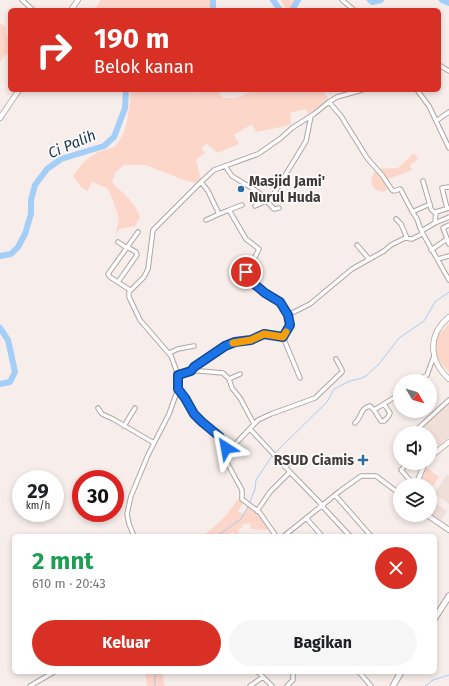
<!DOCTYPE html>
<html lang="id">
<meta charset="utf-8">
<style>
body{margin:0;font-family:"Fira Sans",sans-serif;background:#f6f6f6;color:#202124;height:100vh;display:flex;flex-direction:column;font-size:15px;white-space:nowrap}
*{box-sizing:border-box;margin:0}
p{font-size:13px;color:#757577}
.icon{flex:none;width:22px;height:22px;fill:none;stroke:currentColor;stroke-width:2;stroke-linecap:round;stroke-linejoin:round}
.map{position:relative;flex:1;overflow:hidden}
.details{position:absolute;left:12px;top:534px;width:425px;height:140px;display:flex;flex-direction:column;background:#fff;border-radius:6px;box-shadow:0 2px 6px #0003}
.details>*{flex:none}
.hud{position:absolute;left:8px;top:8px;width:433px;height:84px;border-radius:6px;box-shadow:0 2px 6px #0003;background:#d93025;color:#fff;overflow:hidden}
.needle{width:26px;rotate:128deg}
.buttons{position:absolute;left:393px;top:374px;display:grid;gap:8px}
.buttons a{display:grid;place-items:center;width:44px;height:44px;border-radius:50%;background:#fff;box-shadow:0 2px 6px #0003;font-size:20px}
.speed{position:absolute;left:12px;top:470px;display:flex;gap:8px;font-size:20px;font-weight:700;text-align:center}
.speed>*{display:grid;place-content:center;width:52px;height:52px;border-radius:50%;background:#fff;box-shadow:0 2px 6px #0003;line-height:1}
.speed small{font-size:10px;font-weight:400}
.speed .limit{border:6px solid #d22;background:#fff;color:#111}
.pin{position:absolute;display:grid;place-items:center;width:34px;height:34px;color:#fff;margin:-17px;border:2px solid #fff;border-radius:50%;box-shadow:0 1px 4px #0007}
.me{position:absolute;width:44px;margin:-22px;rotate:326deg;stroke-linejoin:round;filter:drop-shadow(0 0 3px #0008)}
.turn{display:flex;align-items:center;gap:14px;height:84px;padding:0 20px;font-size:18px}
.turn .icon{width:52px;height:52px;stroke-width:2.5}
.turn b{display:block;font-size:28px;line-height:34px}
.round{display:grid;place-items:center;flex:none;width:42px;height:42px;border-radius:21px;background:#f6f6f6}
.overview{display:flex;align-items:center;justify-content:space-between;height:68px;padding:0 20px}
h1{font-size:24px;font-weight:700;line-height:30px;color:#1e9e55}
.cta{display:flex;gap:8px;margin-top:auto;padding:8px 20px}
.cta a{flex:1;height:46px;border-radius:24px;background:#d93025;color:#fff;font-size:16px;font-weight:700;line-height:46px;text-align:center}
.cta a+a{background:#f6f6f6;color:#202124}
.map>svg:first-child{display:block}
</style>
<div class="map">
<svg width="449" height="686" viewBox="0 0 449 686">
<rect width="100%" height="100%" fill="#f7edea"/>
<path fill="#f0ded9" d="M449 404V437L439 446 430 435V433H428L423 427Z
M447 474 449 476V504L434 494Z
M431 500 447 511 440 521 430 514Z"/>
<path fill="#fdd6ca" d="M101 0H210L211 10H94Z
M281 0H296L292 8 288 10 283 5Z
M0 23 6 27V35L10 40V53L4 56 0 62Z
M131 90H190C199 95 209 90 219 90L220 95 224 98H232L242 96 253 90H324V93L329 99 308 114 306 109 290 113 291 124 282 127 256 132 252 124 234 135 239 144 217 153 207 144 201 148 205 153 196 160 201 180 195 183 181 179 146 165H124L116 172 112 182C123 194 136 202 140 218L135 226 120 229 116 234 119 218 110 193 107 188 92 182 88 191 82 188 73 176C80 164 90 155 103 150 106 149 110 149 112 148 128 139 129 106 131 90Z
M414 153 416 156 418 160 410 165 412 170 388 179 391 187 383 192C376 191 373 188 371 182 373 165 385 169 398 168Z
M449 324V372C439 363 431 350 438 336 441 332 446 327 449 324Z
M427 468 439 477 430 490V485H420Z
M240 497 243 503 238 511 243 514 248 506 256 511 270 530 251 529 250 523 242 525V528L238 529 239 536H234L233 532 229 534V536H202C210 531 225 518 230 510 234 505 236 501 240 497Z
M145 672H162L165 686H147Z"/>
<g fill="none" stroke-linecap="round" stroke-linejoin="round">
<path stroke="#a2cef7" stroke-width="1" d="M275 453 327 402 334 389 350 381 362 378 366 376 379 364 399 338 424 321 435 302 449 292
M250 502 255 489 256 480 272 456
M217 536 241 519 249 505
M155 672V686
M425 686 433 680 449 675"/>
<path stroke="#a2cef7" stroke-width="6" d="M213 0V10
M273 0 280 10
M370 0 372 2 381 0
M442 0 449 3
M292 10 298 0
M0 256 11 254 18 247 25 234 31 214V200L35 185 47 169 61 159 104 146 114 137 125 108 126 90
M0 328 8 340 15 372 10 382 0 384"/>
<defs>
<path id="minor" d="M22 0 33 10
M342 0 354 10
M439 65 449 71
M417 90 429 106 449 148
M329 102 341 116 367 158 382 175 392 190 394 191 400 189 401 190C406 200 411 210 417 219 419 223 419 228 422 231
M436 121 449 112
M225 166 232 176 258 192 274 209 279 208
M423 181 431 209 435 213
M201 182 208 191 219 214 229 210 246 239 259 249 247 273 253 283 265 293 279 302 284 310 288 315 290 325 283 337 300 378
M255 206 266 201 272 197 306 141 311 116
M447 208 442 188 449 187
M449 208 436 212 435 223 423 230 422 232 449 280
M229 210 242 205
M412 212 430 204
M396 219 401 224 407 238
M206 220 219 214
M435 223 449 217
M449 225 443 228 449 244
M118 242 127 248
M357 245 369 259
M431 250 447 239
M438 259 449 256
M118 282 137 255 136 252 127 247
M130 290 110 277 108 274 138 232
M288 315 310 304 352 269 384 251 391 245 405 238 412 239 422 234
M169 353 178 349 194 346
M191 371 194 367 228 344 251 340 264 334 283 337
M178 375 193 371H200L223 373 229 379 240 374
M229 379 232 388 240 398 254 424
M417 381 427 375 434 356
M178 389C186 398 189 410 197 418 206 427 219 432 224 444 227 448 224 454 225 459L242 490V499L260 513 276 536
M98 408 102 414 113 419 154 443
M374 410 381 421H384L388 417 390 413 384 404
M355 423C362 417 360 408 370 406L374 410 400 394
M124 426 135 408
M250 429 290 472
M413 433 449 400
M224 456 258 420 271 414 315 398 342 372V370L336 359
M408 463 401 470 414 485
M285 467 291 461
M335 495 371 536
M322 506 350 536
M257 511 270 492 290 472 323 506
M307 519 322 536
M134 536 129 524 127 514 131 496 148 455 169 414 178 389 177 372 171 356 140 320 129 297V292L144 277 148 269 153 230 201 182 214 170 258 154 281 138 292 128 314 114 329 102 337 97 362 90
M284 536 340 491 361 476H376L400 494
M258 672 272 686
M359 672 371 686
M30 686 54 672
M250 686 263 677
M287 686 293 680V672"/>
<path id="tertiary" d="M71 10 78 0
M0 118 19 90
M449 317C427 335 429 361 449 379
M430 457 449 442
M416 485 425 463
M427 515 449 530"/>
<path id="secondary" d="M435 618 449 596
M393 686 401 672"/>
</defs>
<use href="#minor" stroke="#aea5a2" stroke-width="5.5"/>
<use href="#tertiary" stroke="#aea5a2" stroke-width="6"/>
<use href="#secondary" stroke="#aea5a2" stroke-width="7"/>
<use href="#minor" stroke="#fff" stroke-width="3.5"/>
<use href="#tertiary" stroke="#fff" stroke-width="4.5"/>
<use href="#secondary" stroke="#fff" stroke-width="5"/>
</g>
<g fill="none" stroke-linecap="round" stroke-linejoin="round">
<defs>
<path id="route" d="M226 448 224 443 219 436 202 422 194 414 185 398 178 389V375L191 371 194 367 225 346 235 342 251 340 264 334 283 337 290 325 288 315 280 302 265 293 253 283 246 272"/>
</defs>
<use href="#route" stroke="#114b97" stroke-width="10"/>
<use href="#route" stroke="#1a73e8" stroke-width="7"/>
<path stroke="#f59e0b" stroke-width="7" d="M233 343 251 340 264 334 283 337 286 332"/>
</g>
<g fill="#2a6da2" stroke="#fffdfc" stroke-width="1.5">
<circle cx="241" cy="189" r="4"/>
<path d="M361 454h4v4h4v4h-4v4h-4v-4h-4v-4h4z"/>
</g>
<g text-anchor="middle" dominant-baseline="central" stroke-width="3.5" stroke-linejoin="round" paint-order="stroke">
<g font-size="14" font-weight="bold" fill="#3e3a39" stroke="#fffdfc" text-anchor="start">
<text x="249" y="181">Masjid Jami'<tspan x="249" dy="16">Nurul Huda</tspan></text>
<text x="354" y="460" text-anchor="end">RSUD Ciamis</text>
</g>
<g font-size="15" font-style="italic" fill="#173853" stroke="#fffdfc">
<text transform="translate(72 144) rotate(-23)">Ci Palih</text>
</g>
</g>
</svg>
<div class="buttons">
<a><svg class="needle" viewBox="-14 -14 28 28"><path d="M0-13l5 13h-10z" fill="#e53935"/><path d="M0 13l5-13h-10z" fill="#757577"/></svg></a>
<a><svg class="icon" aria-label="sound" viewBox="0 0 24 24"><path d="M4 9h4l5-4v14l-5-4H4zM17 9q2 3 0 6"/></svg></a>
<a><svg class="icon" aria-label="layers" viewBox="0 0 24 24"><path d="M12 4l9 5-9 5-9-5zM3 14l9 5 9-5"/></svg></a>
</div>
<div class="speed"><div>29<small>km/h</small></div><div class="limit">30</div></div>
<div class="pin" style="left:246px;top:272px;background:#d93025"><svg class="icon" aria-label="arrive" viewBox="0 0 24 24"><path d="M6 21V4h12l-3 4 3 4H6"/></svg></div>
<svg class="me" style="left:226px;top:448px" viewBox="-20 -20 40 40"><path d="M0-17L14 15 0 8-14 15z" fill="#1a73e8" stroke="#fff" stroke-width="4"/></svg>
<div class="hud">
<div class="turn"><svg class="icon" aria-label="right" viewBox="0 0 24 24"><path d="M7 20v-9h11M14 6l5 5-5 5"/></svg><div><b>190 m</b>Belok kanan</div></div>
</div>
<section class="details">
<div class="overview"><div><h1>2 mnt</h1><p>610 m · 20:43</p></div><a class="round" style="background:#d93025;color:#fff"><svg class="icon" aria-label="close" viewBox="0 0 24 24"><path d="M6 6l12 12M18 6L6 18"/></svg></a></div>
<div class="cta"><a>Keluar</a><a>Bagikan</a></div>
</section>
</div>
